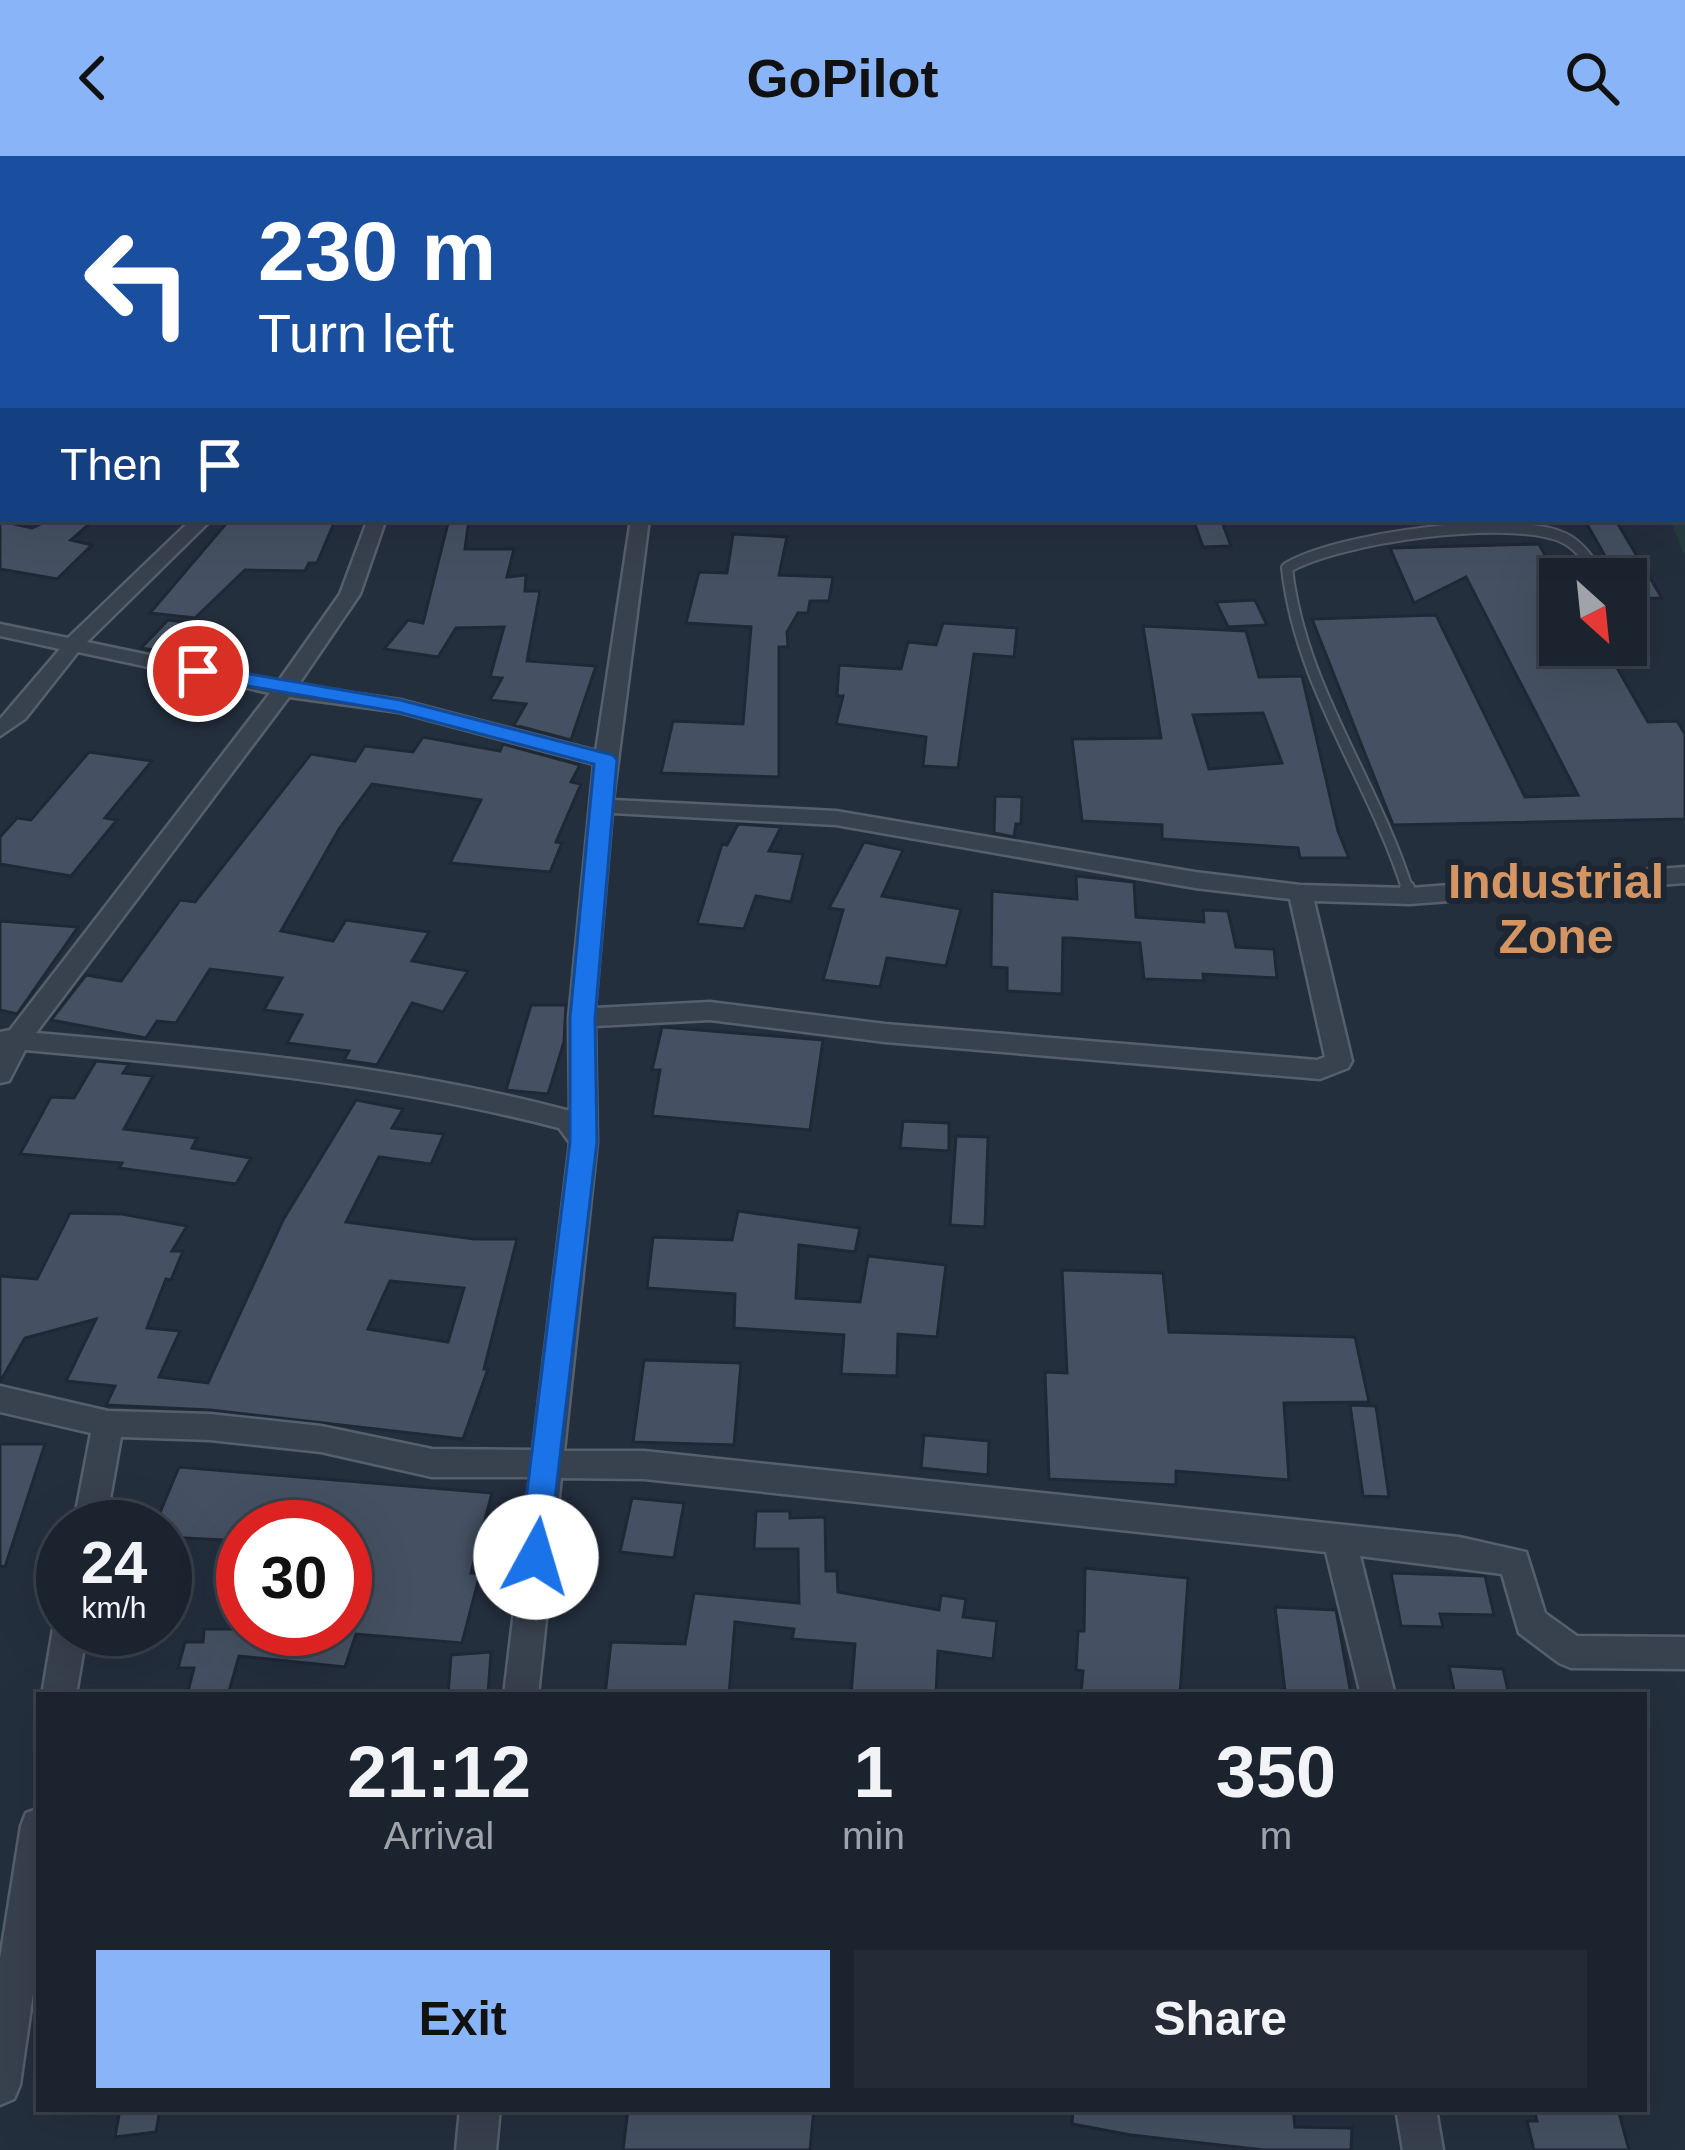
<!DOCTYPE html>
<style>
body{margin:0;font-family:Helvetica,sans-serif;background:#242b36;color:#f1f3f6;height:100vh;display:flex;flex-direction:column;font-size:45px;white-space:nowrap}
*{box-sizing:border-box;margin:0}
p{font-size:39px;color:#a0a4aa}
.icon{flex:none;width:66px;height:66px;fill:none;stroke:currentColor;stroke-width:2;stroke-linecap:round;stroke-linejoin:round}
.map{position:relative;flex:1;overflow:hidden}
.sheet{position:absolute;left:36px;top:1536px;width:1611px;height:420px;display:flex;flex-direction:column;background:#1b232e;border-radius:0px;box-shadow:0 12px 48px #0002,0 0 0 3px #39404a}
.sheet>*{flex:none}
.hud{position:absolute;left:0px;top:0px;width:1686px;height:366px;box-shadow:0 12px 48px #0002,0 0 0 3px #39404a;background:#1a4fa0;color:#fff;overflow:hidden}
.needle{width:78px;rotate:153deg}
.buttons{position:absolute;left:1539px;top:402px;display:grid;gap:24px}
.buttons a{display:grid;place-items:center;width:108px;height:108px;border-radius:0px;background:#1b232e;box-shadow:0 12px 48px #0002,0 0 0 3px #39404a;font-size:60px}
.speed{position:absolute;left:36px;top:1344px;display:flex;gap:24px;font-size:60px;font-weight:700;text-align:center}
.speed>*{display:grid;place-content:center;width:156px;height:156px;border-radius:50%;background:#1b232e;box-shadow:0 12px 48px #0002,0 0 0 3px #39404a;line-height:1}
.speed small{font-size:30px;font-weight:400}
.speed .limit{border:18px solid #d22;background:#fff;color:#111}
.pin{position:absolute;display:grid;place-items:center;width:102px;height:102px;color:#fff;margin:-51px;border:6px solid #fff;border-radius:50%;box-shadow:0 3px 12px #0007}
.me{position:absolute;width:132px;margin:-66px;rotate:6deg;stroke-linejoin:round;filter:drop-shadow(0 0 9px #0008)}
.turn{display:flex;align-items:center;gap:42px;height:252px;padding:0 60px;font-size:54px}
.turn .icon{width:156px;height:156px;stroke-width:2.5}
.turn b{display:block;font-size:84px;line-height:102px}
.then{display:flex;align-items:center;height:114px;padding:0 60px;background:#0003;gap:24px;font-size:45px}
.eta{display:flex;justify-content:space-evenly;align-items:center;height:204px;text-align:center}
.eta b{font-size:72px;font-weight:800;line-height:84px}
.primary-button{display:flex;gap:24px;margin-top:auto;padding:24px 60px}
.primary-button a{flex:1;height:138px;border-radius:0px;background:#8ab4f8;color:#111;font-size:48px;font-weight:800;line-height:138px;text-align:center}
.primary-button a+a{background:#242b36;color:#f1f3f6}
header{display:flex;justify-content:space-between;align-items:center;height:156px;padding:0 60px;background:#8ab4f8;color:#111;font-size:54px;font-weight:800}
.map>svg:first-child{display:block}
</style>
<header><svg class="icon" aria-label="back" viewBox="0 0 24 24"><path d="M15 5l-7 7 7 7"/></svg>GoPilot<svg class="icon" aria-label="search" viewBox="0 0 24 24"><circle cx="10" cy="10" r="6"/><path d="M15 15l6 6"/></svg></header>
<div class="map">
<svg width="1685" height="1994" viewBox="0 0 1685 1994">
<rect width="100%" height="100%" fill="#242f3e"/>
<path fill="#263c3f" d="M1456 0H1685V401L1670 363H1683V3Z"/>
<path fill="#455162" stroke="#1f2835" stroke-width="3" fill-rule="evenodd" d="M51 363H95L71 384 92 389 57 423 0 413V365L32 372Z
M230 363 334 367 317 407H309L305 415 245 414 195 462 150 457Z
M449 363H469L465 393H514L507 421 526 419 525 435H540L527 505 596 510 571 584 514 569 526 548 490 544 502 522 490 521 504 471 456 472 438 501 384 493 408 464 423 467Z
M1193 363H1221L1231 390 1203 391Z
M1584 363H1615L1662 442 1629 443 1626 423H1618Z
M733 378 787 381 779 419 833 421 829 445H810L808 457H798L787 476 788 491H779V621L661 617 673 565 743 568 751 471 686 467 699 416 727 417Z
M1539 388 1553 414H1560V489H1604L1648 566 1677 565 1685 578V663L1393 669 1312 463 1436 459 1525 641 1578 639 1466 421 1414 447 1390 392Z
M1255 444 1267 469 1228 471 1216 446Z
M168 464 199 468 172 497 141 492Z
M943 467 1017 472 1014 501 974 498 958 612 923 610 926 581 836 568 843 540H837L839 509 901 513 908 486 936 489Z
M1143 470 1246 475 1259 521 1302 520 1338 675 1349 702H1300L1298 692 1162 683V669L1082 665 1072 583 1161 582ZM1263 557 1282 607 1209 613 1193 559Z
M423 581 500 595 503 588 580 609 571 626 581 628 556 686 562 687 550 716 450 707 481 644 372 628 339 673 281 775 333 785 346 764 429 776 412 805 468 815 443 856 412 847 377 909 344 904 349 895 287 887 302 859 264 854 282 822 210 813 176 867 157 865 146 882 51 864 86 819 121 825 180 744 195 746 311 598 355 605 365 590 413 596Z
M89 596 152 605 105 662 117 664 71 720 0 708V681L17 662 31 664Z
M995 640 1022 641 1021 668H1016L1014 681 994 677Z
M738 668 781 671 769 695 803 698 791 746 756 740 744 773 697 768 722 688 727 689Z
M864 686 903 694 882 740 961 753 946 810 887 802 880 831 823 824 843 754 829 752Z
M1076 720 1134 726 1136 761 1204 766 1203 754 1228 755 1236 791 1274 793 1277 822 1203 818 1204 825 1144 823 1140 787 1070 782H1063L1062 838 1007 835V812L991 811 992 735 1077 743Z
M0 765 78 771 17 858 0 854Z
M531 849H566L564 886 548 938 506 934Z
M662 871 823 884 810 974 652 960 660 914H652Z
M96 905 129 908 123 917 153 920 124 973 197 982 192 992 251 1002 236 1028 119 1012 122 1007 20 998 51 941 74 942Z
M356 944 403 953 392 972 444 978 431 1008 379 1001 346 1066 474 1083H517L484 1213H488L463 1283 210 1254 106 1249 115 1230 66 1225 96 1163 25 1182 0 1226V1120L37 1123 70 1057 122 1058 187 1070 172 1095H183L171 1124 166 1123 147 1172 180 1175 159 1221 208 1227 283 1064ZM390 1125 464 1132 448 1186 368 1173Z
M903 965 949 967V995L900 992Z
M956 980 988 981 985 1071 950 1069Z
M738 1055 860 1072 855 1096 799 1089 796 1142 860 1146 868 1100 946 1109 937 1181 898 1178 897 1220 841 1218 844 1179 734 1172 735 1138 647 1132 653 1081 732 1084Z
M1062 1114 1163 1117 1169 1176 1355 1181 1369 1246 1284 1247 1289 1324 1176 1315V1329L1049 1323 1045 1216 1067 1217Z
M644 1204 741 1207 734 1289 633 1286Z
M1350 1249 1376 1250 1389 1341 1363 1340Z
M924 1279 989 1285 988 1319 921 1312Z
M0 1288H45L5 1411 0 1410Z
M179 1311 492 1337 471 1417 480 1418 462 1487 356 1478 345 1511 239 1500 228 1539H187L194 1512H178L185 1486H203L204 1473H345V1371H243V1385L165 1381V1371H154Z
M632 1342 684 1347 674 1402 620 1396Z
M756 1355H790V1362L825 1361 826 1415H837L838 1436 939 1454 941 1439 966 1443 963 1461 997 1465 993 1503 938 1495 936 1539H851L855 1488 792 1483 794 1473 735 1466 729 1539H605L611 1486 685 1488 694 1437 799 1447 798 1393H754Z
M1085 1412 1188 1422 1180 1539H1081L1083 1515 1076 1514 1078 1475H1084Z
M1391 1417 1485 1420 1494 1459 1440 1458 1443 1471 1401 1470Z
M1275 1451 1336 1454 1351 1538 1285 1535Z
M491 1496 488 1539H448L451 1499Z
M1449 1510 1503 1513 1509 1539H1455Z
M120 1953H160L156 1976 115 1981Z
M628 1953H814L810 1994H623Z
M1073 1953 1259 1957V1953H1293L1295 1971 1352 1972 1351 1994H1264L1131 1979 1072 1968Z
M1534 1953H1618L1629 1994H1534L1527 1965H1537Z"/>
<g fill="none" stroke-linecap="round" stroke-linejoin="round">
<defs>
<path id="service-far1" d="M1626 455 1642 476
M1408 735C1373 623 1300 531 1287 412 1336 382 1512 357 1564 382 1581 390 1591 408 1602 423"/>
<path id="service" d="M1407 732 1410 740"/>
<path id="minor" d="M100 0H114V3H100Z
M529 0H543L527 3Z
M3 164V174L0 175V165Z
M192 363H212L87 486 278 526 340 438 368 363H386L360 438 298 529 400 544 596 595 631 363H649L613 644 836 655 1195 716 1300 729 1410 732 1685 711V727L1410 748 1314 745 1352 905 1348 912 1320 923 885 886 710 864 595 870 597 986 564 1295H644L1459 1381 1526 1396 1545 1457 1577 1480 1685 1481V1513L1571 1512 1559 1507 1519 1477 1502 1418 1360 1400 1395 1539H1361L1326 1396 644 1323 561 1322 538 1539H504L530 1321H432L321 1296 210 1284 121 1281 105 1371H73L91 1277 0 1256V1230L108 1255 210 1258 321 1270 432 1293 533 1294 570 987 559 972C386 927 202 910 25 894L9 925 0 927V876L10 874 270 537 78 496 25 563 0 580V563L60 493 0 480V468L68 482ZM289 541 399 556 594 608 569 862 570 955C403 910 209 892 36 877ZM612 657 836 669 1195 732 1290 743 1325 901 1317 904 885 868 710 846 595 852Z
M63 1460V1473H87L76 1539H42L53 1473Z
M39 1652V1795L20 1929 14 1943 0 1949V1803L21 1670 26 1657Z
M460 1953H500L496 1994H456Z
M1396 1953H1436L1443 1994H1403Z"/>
</defs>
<use href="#service-far1" stroke="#565f6c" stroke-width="14"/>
<use href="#service" stroke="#565f6c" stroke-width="18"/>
<use href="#minor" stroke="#565f6c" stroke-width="5"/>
<use href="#service-far1" stroke="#38414e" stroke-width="10"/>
<use href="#service" stroke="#38414e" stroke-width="14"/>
<use href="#minor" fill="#38414e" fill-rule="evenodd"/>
</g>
<path fill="#1a73e8" stroke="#114b97" stroke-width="3" d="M198 509 400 544 613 599 617 604 595 862 597 986 547 1411 536 1416 524 1411 519 1401 570 986V862L594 608 398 556 190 520V511Z"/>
<g text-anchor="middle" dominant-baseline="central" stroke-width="12" stroke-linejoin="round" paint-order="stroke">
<g font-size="48" font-weight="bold" fill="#d59563" stroke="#1d2633">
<text x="1556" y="725">Industrial<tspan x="1556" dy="55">Zone</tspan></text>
</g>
</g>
</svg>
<div class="buttons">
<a><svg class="needle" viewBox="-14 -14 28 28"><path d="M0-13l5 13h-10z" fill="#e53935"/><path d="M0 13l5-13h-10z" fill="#a0a4aa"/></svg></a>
</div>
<div class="speed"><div>24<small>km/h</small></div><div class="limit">30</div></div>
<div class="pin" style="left:198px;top:515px;background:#d93025"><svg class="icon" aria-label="arrive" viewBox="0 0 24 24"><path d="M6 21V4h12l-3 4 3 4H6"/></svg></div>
<svg class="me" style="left:536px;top:1401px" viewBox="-20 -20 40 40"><circle r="19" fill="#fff"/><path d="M0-13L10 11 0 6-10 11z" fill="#1a73e8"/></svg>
<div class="hud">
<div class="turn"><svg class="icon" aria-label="left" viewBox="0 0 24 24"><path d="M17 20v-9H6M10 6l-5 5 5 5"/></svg><div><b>230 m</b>Turn left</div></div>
<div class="then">Then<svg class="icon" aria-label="arrive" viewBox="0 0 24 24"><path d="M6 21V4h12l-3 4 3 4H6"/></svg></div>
</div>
<section class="sheet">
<div class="eta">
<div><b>21:12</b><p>Arrival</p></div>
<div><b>1</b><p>min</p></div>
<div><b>350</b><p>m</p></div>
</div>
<div class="primary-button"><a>Exit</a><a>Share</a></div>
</section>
</div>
